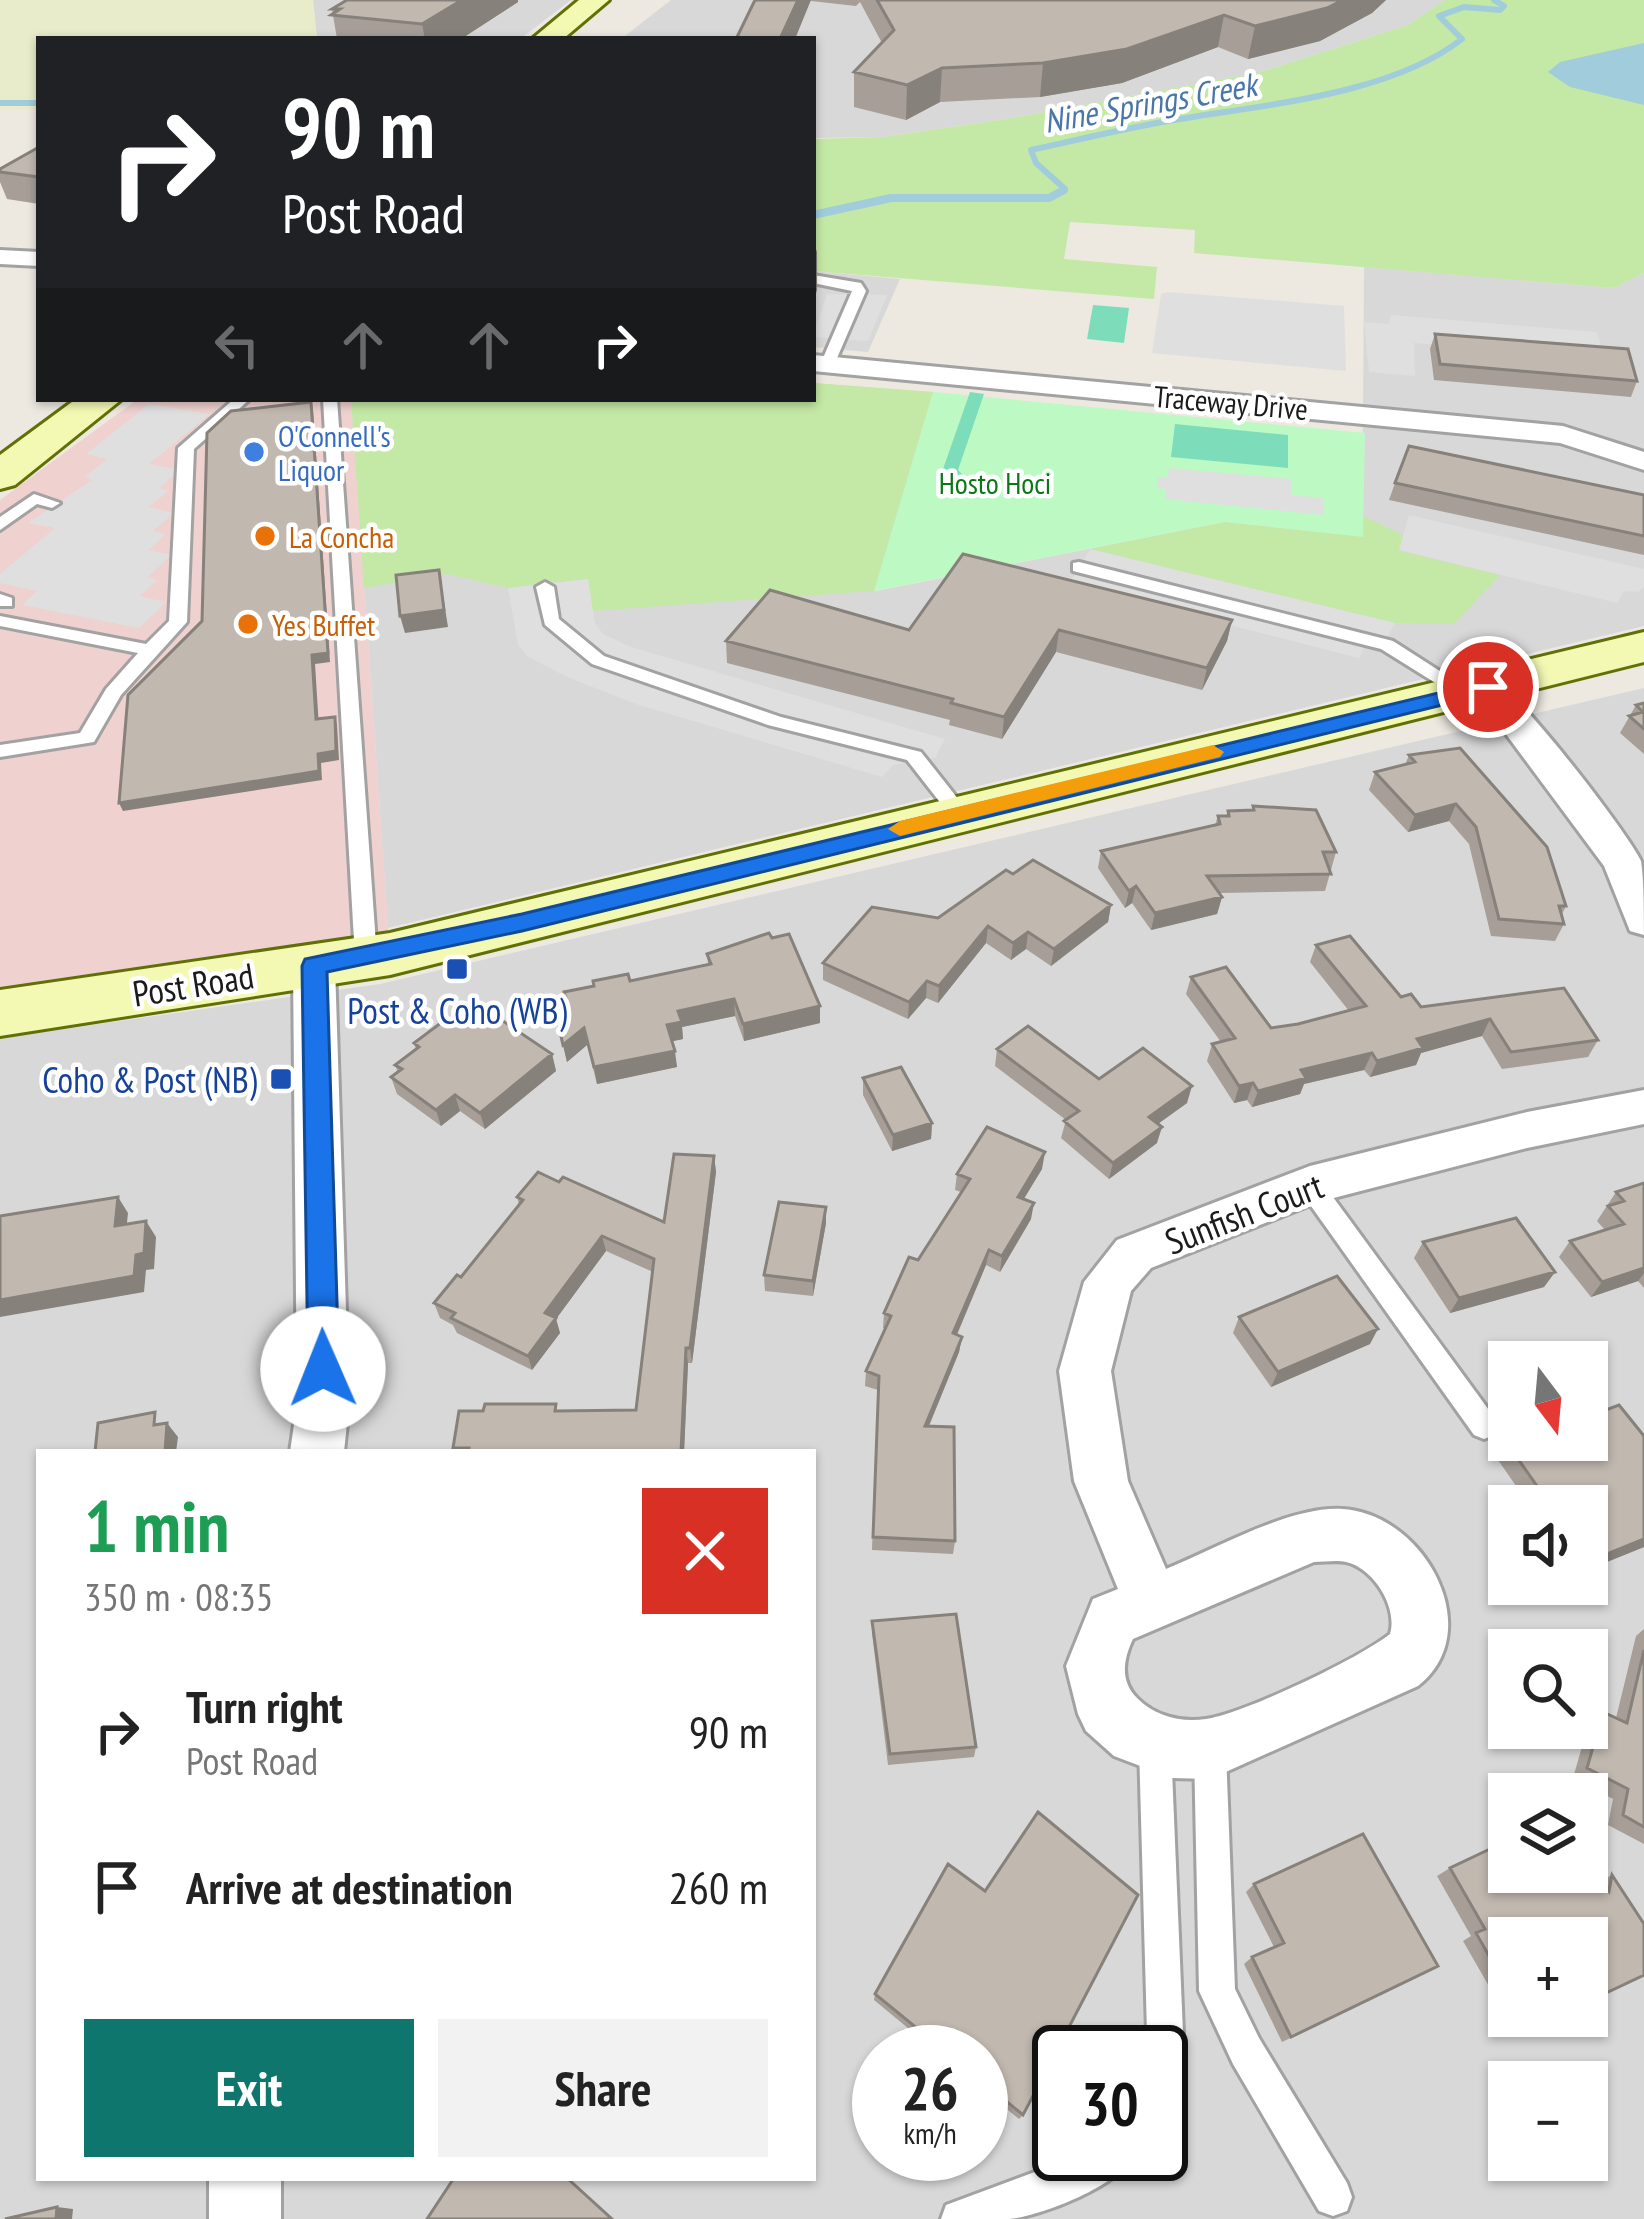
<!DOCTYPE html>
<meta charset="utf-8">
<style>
body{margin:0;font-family:"PT Sans Narrow",sans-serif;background:#f2f2f2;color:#222;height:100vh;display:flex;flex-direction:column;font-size:45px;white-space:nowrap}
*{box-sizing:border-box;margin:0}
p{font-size:39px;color:#767676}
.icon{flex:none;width:66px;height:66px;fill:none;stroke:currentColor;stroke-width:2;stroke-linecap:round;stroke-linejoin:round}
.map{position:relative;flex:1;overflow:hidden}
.side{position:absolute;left:36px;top:1449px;width:780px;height:732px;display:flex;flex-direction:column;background:#fff;border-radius:0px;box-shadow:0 3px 9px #0004}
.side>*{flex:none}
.top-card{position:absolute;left:36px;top:36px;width:780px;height:366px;border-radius:0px;box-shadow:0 3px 9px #0004;background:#202124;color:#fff;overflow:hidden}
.needle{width:78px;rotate:164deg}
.buttons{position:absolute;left:1488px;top:1341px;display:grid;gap:24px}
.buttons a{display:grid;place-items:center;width:120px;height:120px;border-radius:0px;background:#fff;box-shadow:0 3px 9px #0004;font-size:60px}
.speed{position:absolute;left:852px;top:2025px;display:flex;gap:24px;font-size:60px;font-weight:700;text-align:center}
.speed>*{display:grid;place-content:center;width:156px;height:156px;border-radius:50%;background:#fff;box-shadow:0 3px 9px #0004;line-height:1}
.speed small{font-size:30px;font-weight:400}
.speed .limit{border:6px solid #111;border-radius:18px;background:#fff;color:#111}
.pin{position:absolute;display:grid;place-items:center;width:102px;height:102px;color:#fff;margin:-51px;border:6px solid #fff;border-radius:50%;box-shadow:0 3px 12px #0007}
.me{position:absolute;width:132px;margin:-66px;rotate:359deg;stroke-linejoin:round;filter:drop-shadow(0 0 9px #0008)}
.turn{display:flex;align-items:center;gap:42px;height:252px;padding:0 48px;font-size:54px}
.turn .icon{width:156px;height:156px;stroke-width:2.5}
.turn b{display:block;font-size:84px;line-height:102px}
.lanes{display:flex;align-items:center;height:114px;padding:0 48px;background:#0003;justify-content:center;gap:60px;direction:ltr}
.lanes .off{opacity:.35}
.round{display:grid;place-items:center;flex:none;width:126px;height:126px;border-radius:0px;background:#f2f2f2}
.headline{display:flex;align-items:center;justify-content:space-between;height:204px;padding:0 48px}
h1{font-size:72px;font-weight:800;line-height:90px;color:#1e9e55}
.cta{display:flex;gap:24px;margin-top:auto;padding:24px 48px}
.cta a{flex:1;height:138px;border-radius:0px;background:#0f766e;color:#fff;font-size:48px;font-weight:800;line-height:138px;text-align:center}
.cta a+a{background:#f2f2f2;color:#222}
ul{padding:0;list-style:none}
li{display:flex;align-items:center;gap:36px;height:156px;padding:0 48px}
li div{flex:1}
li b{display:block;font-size:45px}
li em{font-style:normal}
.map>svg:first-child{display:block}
</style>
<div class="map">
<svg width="1644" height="2219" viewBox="0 0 1644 2219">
<rect width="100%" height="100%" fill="#ede9e1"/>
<path fill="#d9d8d8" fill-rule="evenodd" d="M313 0H571L520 39H317Z
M671 0H1445L1408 25 1261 72 1006 119 884 137 813 138V39H621Z
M1364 267 1614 288 1644 273V626L388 928 351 399H813V383L933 392 876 591 1225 522 1362 536Z
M813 271 900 279 868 352 813 347Z
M1644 688V2219H0V1038L380 984ZM1509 1362H1587V1440H1509ZM39 1452H813V2178H39ZM1509 1506H1587V1584H1509ZM1509 1650H1587V1728H1509ZM1509 1794H1587V1872H1509ZM1509 1938H1587V2016H1509ZM879 2052H981V2154H879ZM1059 2052H1161V2154H1059ZM1509 2082H1587V2160H1509Z"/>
<path fill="#efd1cf" d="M138 399H351L390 954 0 1013V500Z"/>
<path fill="#e9eccb" d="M0 0H313L317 39H39V110L0 109Z"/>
<path fill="#c4e8a5" d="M1445 0H1644V273L1614 288 1194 253 1195 230 1070 222 1064 259 1157 267 1154 299 813 271V139L884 137 1006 119 1261 72 1408 25Z
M813 383 933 392 874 591 592 611 588 579 508 588 447 574 364 588 351 399H813Z
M1363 516 1403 535 1400 551 1500 575 1454 624 1395 623 1090 549 1225 522 1362 536Z"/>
<path fill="#bcf9c3" d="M933 392 1365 433 1363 537 1225 522 874 591Z"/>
<path fill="#7dddbb" d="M1093 305 1129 308 1124 343 1087 339Z
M970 392 984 394 958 470 969 481 944 488 943 469Z
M1175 424 1288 435V468L1171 457Z"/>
<path fill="#dfdfdf" d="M1168 292 1344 306 1346 371 1152 353 1161 294Z
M827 294 887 295 868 341 813 337Z
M1391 315 1597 332 1605 359 1414 343 1415 376 1369 372 1364 322 1389 324Z
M149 404 210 414 149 464 180 470 159 488 168 491 149 507 174 513 153 531 166 534 149 550 171 555 148 577 157 580 140 596 166 602 139 628 22 605 37 591 0 583V574L55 528 28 523 92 480 85 477 107 459 86 454Z
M1169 468 1291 479V495L1323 498 1324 515 1165 499 1166 489 1157 488 1158 477H1168Z
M1409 515 1644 569V587L1638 592 1624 591 1617 603 1399 550Z
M1090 549 1395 623 1381 649 1365 645 1359 658 1069 584Z
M588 579 595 623 603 634 631 647 945 739 935 758 893 765 882 777 636 704 567 677 527 656 518 645 508 588Z"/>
<path fill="#a0ccdb" d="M1644 43V105L1570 87 1548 72 1560 62Z"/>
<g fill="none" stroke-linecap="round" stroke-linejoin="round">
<path stroke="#a0ccdb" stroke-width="6" d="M0 103H39
M1058 193 1065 189 1036 163 1031 150C1077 140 1122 129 1168 121 1259 105 1389 96 1462 39L1439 16 1464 7 1500 10 1504 6 1494 0"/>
<path stroke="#a0ccdb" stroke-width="8" d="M813 215 891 198H1049L1064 190"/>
<defs>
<path id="lane" d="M813 275 861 283 866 291 834 365 827 369 820 365 852 291 813 283Z
M234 399H250L194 449 187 622 121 695 94 742 0 757V745L80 733 106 689 138 653 0 626V616L146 644 169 621 178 448Z
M323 399H337L377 958 366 966 355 958Z
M34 494 60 503 52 508 37 504 0 530V517Z
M1079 562 1393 641 1474 693 1465 699 1458 697 1381 649 1073 571V563Z
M545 582 554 587 559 619 604 656 781 717 921 752 970 814 967 819H953L907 760 768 725 592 664 545 625 536 587Z
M0 594 12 598V606H0Z
M1310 1175 1319 1178 1494 1417 1498 1426 1494 1435 1484 1439 1474 1435 1301 1192 1298 1185 1301 1178Z
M1155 1730 1166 1735 1171 1746 1183 2033 1173 2065 1161 2070V2052H1142L1147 2033 1139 1746 1144 1735Z
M1210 1735 1221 1740 1226 1751 1235 1989 1259 2038 1347 2183 1352 2197 1347 2211 1333 2216 1319 2211 1233 2064 1199 1991 1194 1751 1199 1740Z
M1083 2154H1134C1121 2185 1042 2216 1009 2219 987 2219 963 2219 941 2219L946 2205Z"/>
<path id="street" d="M0 250 39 252V266L0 264Z
M813 355 1563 426 1644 452V470L1560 443 813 371Z
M1488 677C1512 682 1628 833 1641 861 1644 880 1644 914 1644 935L1630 931 1604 866 1471 687 1476 680Z
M314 951 329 955 335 966 349 1404 344 1452H290L297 1404 293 966 299 955Z
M1644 1090V1124L1527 1148 1318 1202 1151 1268 1131 1291 1111 1371 1128 1481 1166 1569C1215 1549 1290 1506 1342 1509 1423 1513 1489 1630 1418 1686L1210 1779 1172 1778 1114 1756 1086 1731 1078 1714 1066 1666 1093 1599 1118 1589 1074 1481 1059 1371 1084 1282 1117 1240 1310 1166 1527 1112ZM1314 1562C1324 1562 1337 1560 1346 1562 1374 1568 1398 1608 1390 1634 1358 1659 1245 1713 1206 1719 1181 1723 1155 1716 1137 1698 1120 1681 1123 1660 1133 1639Z
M209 2178H281V2219H209Z"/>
<path id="secondary" d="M579 0H609L563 39H532Z
M76 399H122L15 485 0 489V455Z
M1644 632V662L390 975 0 1036V990L390 933Z"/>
</defs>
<use href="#lane" stroke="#a2a2a2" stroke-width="6"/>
<use href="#street" stroke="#a2a2a2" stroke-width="6"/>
<use href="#secondary" stroke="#617004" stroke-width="6"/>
<use href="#lane" fill="#fff" fill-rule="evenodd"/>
<use href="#street" fill="#fff" fill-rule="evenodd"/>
<use href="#secondary" fill="#f3f9b3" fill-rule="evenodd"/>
</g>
<path fill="#a69e97" d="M347 0H518V2L461 39H337L332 9Z
M755 0H1386L1372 13 1320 41 1248 59 1218 47 1122 83 1040 97 940 102 906 120 854 107V72L882 43 860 2 856 6 811 1Z
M39 147V204L7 199 0 182V169Z
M1435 334 1637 381 1631 397 1434 380 1430 349Z
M1395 483 1644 495V555L1389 500Z
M1232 620 1227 641 1202 690 1056 652 1002 739 949 725 950 720 727 663 726 641 909 630Z
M1644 703V754L1620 733 1636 705Z
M1409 755 1566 906 1562 914 1564 924 1555 941 1491 936 1469 844 1449 821 1408 832 1369 790 1375 772 1405 765Z
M1253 806 1336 852 1325 891 1220 893 1222 897 1217 914 1151 930 1132 903 1125 908 1098 868 1101 851 1215 825 1218 816H1226L1228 811 1252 810Z
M1013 874 1111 905 1108 922 1051 966 1026 949 1011 960 986 943 938 1003 926 998 908 1019 823 980V963L938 918Z
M1316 945 1421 1007 1598 1040 1588 1057 1502 1069 1482 1036 1421 1053 1416 1065 1370 1077 1364 1070 1304 1084 1300 1094 1252 1107 1247 1100 1234 1103 1207 1061 1212 1044 1221 1042 1186 994 1191 977 1271 1028 1298 1024 1349 1011 1310 962Z
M707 954 820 1023 744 1041 735 1016 682 1027 683 1039 672 1041 677 1067 597 1084 587 1045 567 1062 553 1001 630 981 708 964Z
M449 1027 552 1054 556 1071 485 1129 460 1111 441 1126 397 1094 391 1077 398 1072 395 1065 416 1049 414 1043Z
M997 1049 1099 1079 1187 1103 1158 1124 1157 1143 1109 1179 1061 1138 1066 1120 995 1066Z
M863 1078 932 1123 931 1139 892 1151 863 1095Z
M714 1156 716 1172 692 1363H688L684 1452H454L453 1448 558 1411 636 1410 653 1272 606 1251 556 1319 560 1333 532 1370 457 1333 453 1325 440 1318 434 1303 461 1277 519 1205 517 1197 559 1182 664 1222Z
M1042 1169 1024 1199 1031 1219 1000 1272 986 1265 957 1335 962 1337 959 1352 929 1426 955 1541 953 1554 872 1550 878 1390 865 1386 866 1371 885 1329 883 1328 884 1313 961 1192 955 1190 957 1174Z
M1644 1183V1288L1638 1281 1591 1297 1559 1257 1570 1241 1605 1230 1597 1221 1616 1192Z
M826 1223 813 1296 765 1291 764 1275Z
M1423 1242 1555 1272 1544 1287 1450 1313 1414 1258Z
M1239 1317 1370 1344 1271 1387 1233 1333Z
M1509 1446 1644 1547 1587 1570V1506H1530L1498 1460Z
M872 1621 976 1747 974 1757 888 1765 872 1633Z
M1644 1629V1844L1608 1825 1613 1799 1573 1778 1589 1722 1603 1712 1616 1718 1636 1636Z
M1038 1812 1138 1895 1023 2115 1019 2119 981 2088V2052H937L874 2000 875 1994 948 1864 985 1891Z
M1450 1868 1602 1880 1612 1875 1644 1924 1509 1938V2016H1559L1517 2035 1463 1941 1471 1936 1437 1876Z
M1254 1884 1425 1973 1282 2042 1244 1964 1252 1957 1274 1947 1246 1892Z"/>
<path fill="#87817b" d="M462 0H518V2L461 39H425L422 24Z
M798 0H811L795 39H780Z
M1343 0H1386L1372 13 1320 41 1248 59 1255 26Z
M1224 15 1218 47 1122 83 1040 97 1043 63Z
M942 68 940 102 906 120 907 85Z
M817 249V290L813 303V261Z
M311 402 313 410 330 662 315 664 319 728 316 719 312 655Z
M439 570 448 627 405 633 400 616Z
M1232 620 1227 641 1202 690 1207 668Z
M1059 630 1056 652 1002 739 1004 717Z
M335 717 337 725 339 760 321 763 322 780 123 811 119 803 318 754Z
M1456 804 1449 821 1408 832 1415 815Z
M1136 886 1132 903 1125 908 1129 891Z
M1222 897 1217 914 1151 930 1155 913Z
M1111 905 1108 922 1051 966 1054 949Z
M988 926 986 943 938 1003 939 986Z
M1028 932 1026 949 1011 960 1013 943Z
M927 981 926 998 908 1019 909 1002Z
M734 999 735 1016 682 1027 683 1039 669 1042 667 1025 678 1011Z
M820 1006V1023L744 1041 743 1024Z
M1490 1019 1482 1036 1421 1053 1416 1065 1370 1077 1377 1061 1417 1039Z
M584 1028 587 1045 567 1062 563 1045Z
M675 1051 677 1067 597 1084 594 1067Z
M1372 1053 1364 1070 1304 1084 1300 1094 1252 1107 1258 1091 1301 1070Z
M552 1054 556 1071 485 1129 480 1113Z
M1253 1083 1247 1100 1234 1103 1239 1086Z
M1192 1086 1187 1103 1145 1133 1149 1117Z
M455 1095 460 1111 441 1126 436 1110Z
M932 1123 931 1139 892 1151 893 1135Z
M1162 1127 1157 1143 1109 1179 1113 1163Z
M1045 1152 1042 1169 1015 1213 1018 1197Z
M714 1156 716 1172 692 1363 690 1348Z
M118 1197 128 1213 125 1242 115 1226Z
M1034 1203 1031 1219 1000 1272 1002 1256Z
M826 1207V1223L813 1296V1281Z
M146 1221 156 1237 154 1269 146 1270 144 1292 0 1317V1300L136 1255Z
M602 1236 606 1251 556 1319 560 1333 532 1370 528 1356 545 1313Z
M989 1250 986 1265 951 1348 953 1333Z
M1644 1268V1273L1638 1281 1591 1297 1602 1282Z
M1555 1272 1544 1287 1450 1313 1459 1298Z
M1378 1329 1370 1344 1271 1387 1278 1372Z
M962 1337 959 1352 923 1440 925 1426Z
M686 1348 688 1363 684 1452H681Z
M167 1423 178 1437 176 1452H165Z
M1644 1539V1547L1587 1570V1564L1590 1561Z
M57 2207 73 2209 72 2219H56Z"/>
<path fill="#c1b8b0" stroke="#87817b" stroke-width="3" d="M347 0H462L422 24 331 15 340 9H332Z
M755 0H798L780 39H736Z
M877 0H1343L1327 8 1255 26 1224 15 1127 49 1043 63 942 68 907 85 854 72 894 30Z
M39 147V177L0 172V169Z
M1435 334 1628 349 1637 381 1440 364Z
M311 402 328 653 312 655 316 719 335 717 336 751 318 754 319 771 119 803 128 695 202 621 207 433 231 411Z
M1409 446 1644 495V536L1395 483Z
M963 554 1232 620 1207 668 1059 630 1004 717 951 703 953 699 726 641 770 590 909 630Z
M439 570 444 610 400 616 396 575Z
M1644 703V729L1629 716 1643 712 1636 705Z
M1460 748 1547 847 1566 906H1559L1564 924 1499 919 1476 827 1456 804 1415 815 1375 772 1415 762 1409 755Z
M1253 806 1316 810 1336 852H1323L1331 874 1207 876 1222 897 1155 913 1136 886 1129 891 1101 851 1220 824 1218 816H1229L1228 811 1254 810Z
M1033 860 1111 905 1054 949 1028 932 1013 943 988 926 939 986 927 981 909 1002 823 963 872 907 938 918 1006 870 1013 874Z
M769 933 772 938 789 934 820 1006 743 1024 734 999 678 1011 682 1022 667 1025 675 1051 594 1067 584 1028 563 1045 553 1001 566 998 564 992 594 986 593 981 628 974 630 981 711 964 707 954Z
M1350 936 1401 997 1411 994 1421 1007 1564 988 1598 1040 1511 1052 1490 1019 1417 1039 1423 1048 1377 1061 1372 1053 1301 1070 1306 1078 1258 1091 1253 1083 1239 1086 1212 1044 1235 1038 1191 977 1226 967 1271 1028 1298 1024 1366 1006 1316 945Z
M474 1008 484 1014 488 1011 552 1054 480 1113 455 1095 436 1110 391 1077 402 1069 395 1065 419 1047 414 1043 442 1022 449 1027Z
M1028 1026 1099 1079 1143 1048 1192 1086 1149 1117 1162 1127 1113 1163 1064 1121 1079 1111 997 1049Z
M901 1067 932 1123 893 1135 863 1078Z
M987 1127 1045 1152 1018 1197 1034 1203 1002 1256 989 1250 953 1333 962 1337 925 1426 954 1427 955 1541 873 1537 879 1376 866 1371 891 1316 884 1313 909 1257 918 1260 970 1179 957 1174Z
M674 1154 714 1156 690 1348H686L681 1452H469V1448H453L459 1411H483L485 1404H556L555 1411 636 1410 654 1259 602 1236 545 1313 556 1318 528 1356 451 1318 455 1313 434 1303 457 1275 461 1277 523 1200 517 1197 538 1172 559 1182 563 1177 664 1222Z
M1644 1183V1268L1602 1282 1570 1241 1624 1224 1608 1206 1624 1201 1616 1192Z
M118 1197 115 1226 146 1221 144 1253 136 1255 134 1276 0 1300V1216Z
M779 1202 826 1207 813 1281 764 1275Z
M1516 1218 1555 1272 1459 1298 1423 1242Z
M1337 1276 1378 1329 1278 1372 1239 1317Z
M1619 1405 1644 1436V1539L1590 1561 1587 1557V1506H1551L1509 1446 1525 1440H1587V1417Z
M155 1412 154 1425 167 1423 165 1452H95L98 1423Z
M956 1614 976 1747 890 1754 872 1621Z
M1644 1650V1827L1623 1815 1628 1789 1587 1768 1603 1712 1627 1723Z
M1038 1812 1138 1895 1023 2115 981 2080V2052H946L875 1994 948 1864 985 1891Z
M1363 1834 1438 1966 1291 2037 1252 1957 1284 1943 1254 1884Z
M1509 1840V1872H1587V1858L1609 1891 1612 1875 1644 1924V1975L1587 2002V1938H1509V1991L1476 1933 1485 1929 1450 1868Z
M1523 2016H1559L1531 2030Z
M454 2178H567L612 2219H427Z
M57 2207 56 2219H5Z"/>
<path fill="#1a73e8" stroke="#114b97" stroke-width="3" d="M1488 681 1495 683V692L522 931 327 972 339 1369 334 1379 323 1383 312 1379 308 1369 302 966 305 959 522 914Z"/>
<path fill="#f59e0b" d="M1213 745 1224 752 1220 757 900 836 888 829 900 821Z"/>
<circle fill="#3f7fe0" stroke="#fff" stroke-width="4.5" cx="254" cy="452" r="12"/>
<g fill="#e8710a" stroke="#fff" stroke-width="4.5">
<circle cx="265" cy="536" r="12"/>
<circle cx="248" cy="624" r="12"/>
</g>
<g fill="#1a4fb4" stroke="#fff" stroke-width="4.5">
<rect x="445" y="957" width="24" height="24" rx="6"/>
<rect x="269" y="1067" width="24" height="24" rx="6"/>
</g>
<g text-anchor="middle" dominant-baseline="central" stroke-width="9" stroke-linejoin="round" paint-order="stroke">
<g font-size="30" fill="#1b1b1b" stroke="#fff">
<text transform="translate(1231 402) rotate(5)">Traceway Drive</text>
</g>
<g font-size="30" fill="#366cbe" stroke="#fff" text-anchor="start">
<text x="278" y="435">O'Connell's<tspan x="278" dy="34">Liquor</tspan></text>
</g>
<g font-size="30" fill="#0b7818" stroke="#fff">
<text x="995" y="482">Hosto Hoci</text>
</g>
<g font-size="30" fill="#c56008" stroke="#fff" text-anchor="start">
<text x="289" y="536">La Concha</text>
<text x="272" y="624">Yes Buffet</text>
</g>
<g font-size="33" font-style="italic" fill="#4976aa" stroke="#fff">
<text transform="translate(1150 102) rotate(-10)">Nine Springs Creek</text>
</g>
<g font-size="36" fill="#1b1b1b" stroke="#fff">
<text transform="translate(193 984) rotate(-9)">Post Road</text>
<text transform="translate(1244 1213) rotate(-21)">Sunfish Court</text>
</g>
<g font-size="36" fill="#164399" stroke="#fff">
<text x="457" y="1010">Post &amp; Coho (WB)</text>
<text x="257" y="1079" text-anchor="end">Coho &amp; Post (NB)</text>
</g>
</g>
</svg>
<div class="buttons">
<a><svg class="needle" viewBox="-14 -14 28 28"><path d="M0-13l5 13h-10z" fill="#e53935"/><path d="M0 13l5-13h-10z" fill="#767676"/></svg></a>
<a><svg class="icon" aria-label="sound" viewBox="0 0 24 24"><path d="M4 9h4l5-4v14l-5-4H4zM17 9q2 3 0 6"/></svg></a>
<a><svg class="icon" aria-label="search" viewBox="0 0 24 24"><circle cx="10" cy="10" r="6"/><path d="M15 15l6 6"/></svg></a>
<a><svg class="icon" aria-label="layers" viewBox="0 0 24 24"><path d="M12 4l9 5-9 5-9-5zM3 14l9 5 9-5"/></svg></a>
<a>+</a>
<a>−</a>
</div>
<div class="speed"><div>26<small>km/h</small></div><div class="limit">30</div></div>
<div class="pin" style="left:1488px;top:687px;background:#d93025"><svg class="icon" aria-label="arrive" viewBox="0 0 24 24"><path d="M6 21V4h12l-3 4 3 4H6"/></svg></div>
<svg class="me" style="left:323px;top:1369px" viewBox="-20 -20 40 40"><circle r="19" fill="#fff"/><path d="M0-13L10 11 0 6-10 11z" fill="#1a73e8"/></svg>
<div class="top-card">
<div class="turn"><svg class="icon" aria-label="right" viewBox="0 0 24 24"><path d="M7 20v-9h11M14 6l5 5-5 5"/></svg><div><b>90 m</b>Post Road</div></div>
<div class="lanes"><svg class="icon off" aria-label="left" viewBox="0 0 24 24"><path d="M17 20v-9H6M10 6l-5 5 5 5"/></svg><svg class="icon off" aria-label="ahead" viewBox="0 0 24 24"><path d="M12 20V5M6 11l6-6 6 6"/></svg><svg class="icon off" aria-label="ahead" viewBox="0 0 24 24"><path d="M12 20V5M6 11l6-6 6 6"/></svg><svg class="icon" aria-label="right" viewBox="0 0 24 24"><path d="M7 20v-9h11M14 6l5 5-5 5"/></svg></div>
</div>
<section class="side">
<div class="headline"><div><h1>1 min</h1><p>350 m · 08:35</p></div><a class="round" style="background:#d93025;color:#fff"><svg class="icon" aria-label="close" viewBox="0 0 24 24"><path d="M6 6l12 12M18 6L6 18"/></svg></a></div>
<ul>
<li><svg class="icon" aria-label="right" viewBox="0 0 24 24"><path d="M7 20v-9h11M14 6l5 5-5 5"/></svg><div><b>Turn right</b><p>Post Road</p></div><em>90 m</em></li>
<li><svg class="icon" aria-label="arrive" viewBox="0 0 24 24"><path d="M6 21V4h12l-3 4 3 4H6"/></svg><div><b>Arrive at destination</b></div><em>260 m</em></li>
</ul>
<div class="cta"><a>Exit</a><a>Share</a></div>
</section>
</div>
